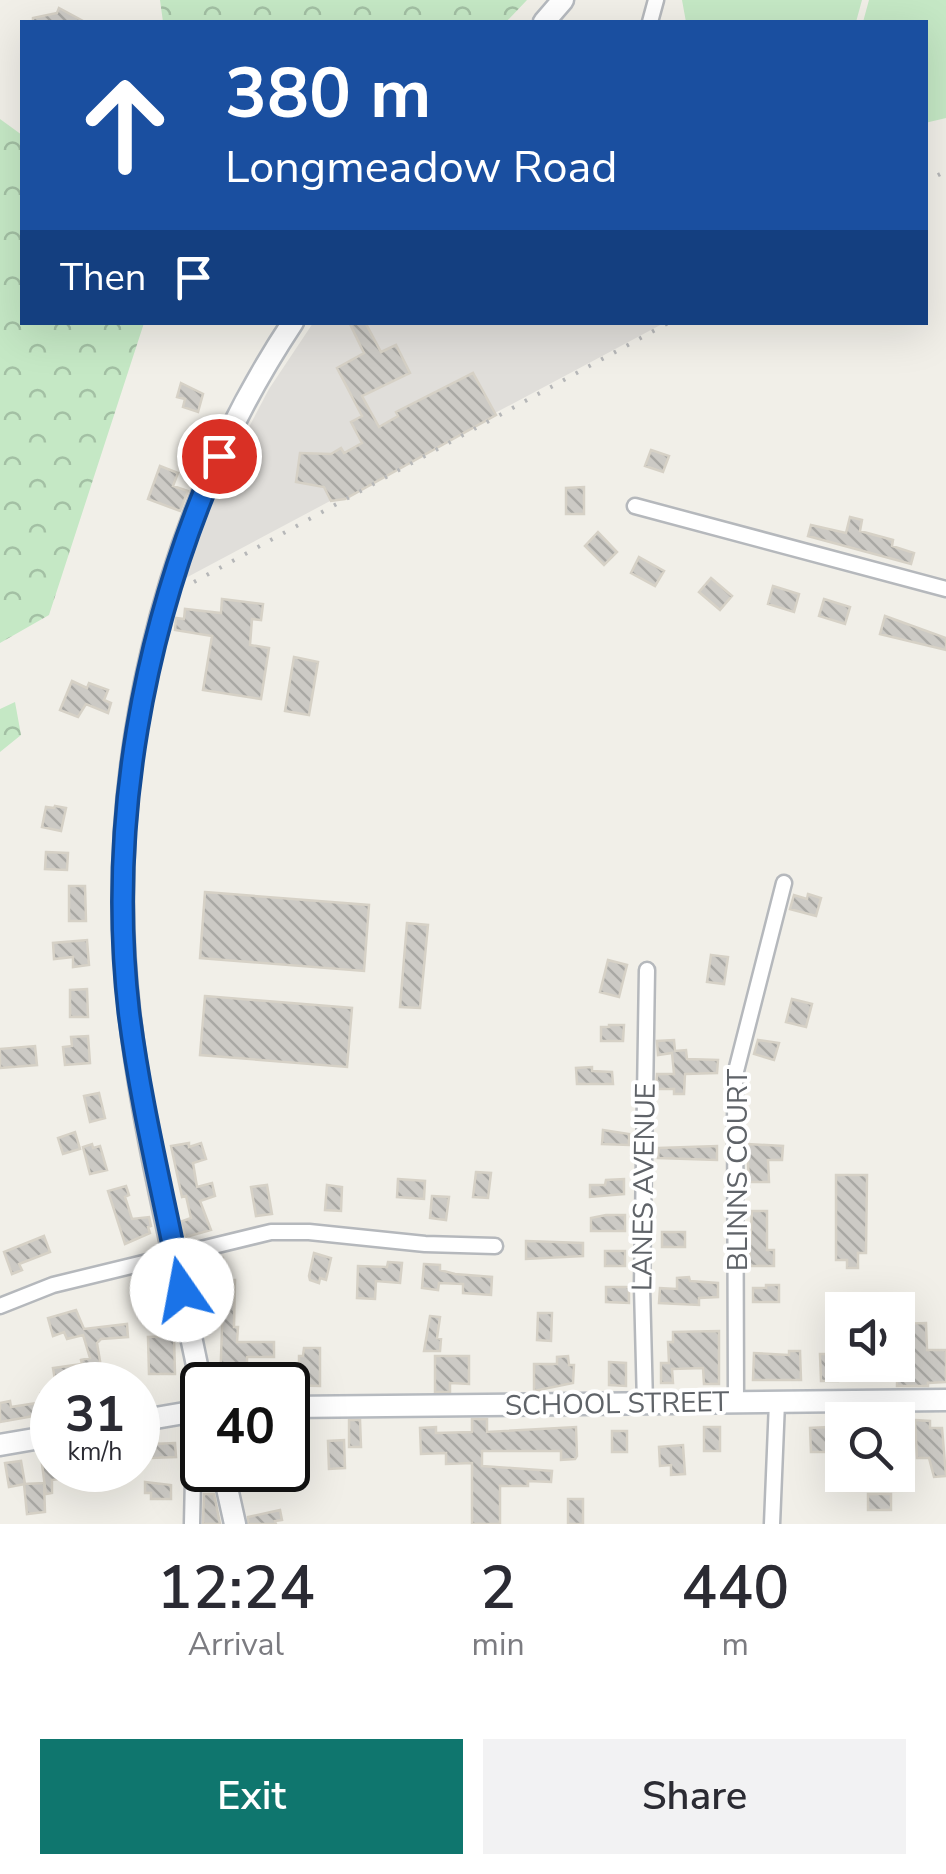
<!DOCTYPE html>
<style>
body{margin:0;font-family:"Nunito Sans",sans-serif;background:#f2f2f3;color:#2b2b33;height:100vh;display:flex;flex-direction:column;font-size:38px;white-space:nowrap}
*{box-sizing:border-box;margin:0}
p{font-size:32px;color:#7c7c81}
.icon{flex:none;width:55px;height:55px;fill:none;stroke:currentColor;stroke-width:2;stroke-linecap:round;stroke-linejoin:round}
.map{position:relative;height:1524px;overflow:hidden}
.side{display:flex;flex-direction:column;background:#fff;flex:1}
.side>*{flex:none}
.guide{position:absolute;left:20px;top:20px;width:908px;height:305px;border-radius:0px;box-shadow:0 10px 40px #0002;background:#1a4fa0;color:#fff;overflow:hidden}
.buttons{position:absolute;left:825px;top:1292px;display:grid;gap:20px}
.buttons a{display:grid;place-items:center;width:90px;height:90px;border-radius:0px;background:#fff;box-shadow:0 10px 40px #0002;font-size:50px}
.speed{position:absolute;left:30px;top:1362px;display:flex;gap:20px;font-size:50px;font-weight:700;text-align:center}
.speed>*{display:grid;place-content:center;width:130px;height:130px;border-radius:50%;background:#fff;box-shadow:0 10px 40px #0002;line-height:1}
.speed small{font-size:25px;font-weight:400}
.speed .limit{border:5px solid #111;border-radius:15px;background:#fff;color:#111}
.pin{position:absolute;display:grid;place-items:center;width:85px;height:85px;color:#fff;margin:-42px;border:5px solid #fff;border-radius:50%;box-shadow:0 2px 10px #0007}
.me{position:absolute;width:110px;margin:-55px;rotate:348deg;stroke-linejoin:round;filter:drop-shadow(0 0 8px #0008)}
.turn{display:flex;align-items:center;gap:35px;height:210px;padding:0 40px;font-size:45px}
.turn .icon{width:130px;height:130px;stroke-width:2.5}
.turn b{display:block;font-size:70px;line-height:85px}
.then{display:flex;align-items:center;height:95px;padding:0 40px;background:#0003;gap:20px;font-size:38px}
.eta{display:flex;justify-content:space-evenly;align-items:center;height:170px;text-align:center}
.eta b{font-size:60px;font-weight:600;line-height:70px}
.cta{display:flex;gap:20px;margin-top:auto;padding:20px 40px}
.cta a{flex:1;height:115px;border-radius:0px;background:#0f766e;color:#fff;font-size:40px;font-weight:600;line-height:115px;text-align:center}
.cta a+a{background:#f2f2f3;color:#2b2b33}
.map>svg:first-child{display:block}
</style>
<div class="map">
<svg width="946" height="1524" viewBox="0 0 946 1524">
<defs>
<pattern id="forest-crowns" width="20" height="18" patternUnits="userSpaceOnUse" patternTransform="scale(2.5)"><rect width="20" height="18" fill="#c5e8c5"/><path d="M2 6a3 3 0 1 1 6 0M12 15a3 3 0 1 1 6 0" fill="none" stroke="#a3c0a4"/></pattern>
<pattern id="building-back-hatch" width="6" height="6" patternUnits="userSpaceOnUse" patternTransform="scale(2.5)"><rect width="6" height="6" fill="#cccac5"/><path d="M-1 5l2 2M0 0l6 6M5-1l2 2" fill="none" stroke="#a9a8a4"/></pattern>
</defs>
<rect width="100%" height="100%" fill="#f1efe8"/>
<path fill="#e0deda" d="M313 323H664L180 581 216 490 269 389Z"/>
<path fill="#c5e8c5" d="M682 0H862L856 22H686Z
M869 0H946V118L925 123V22H863Z"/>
<path fill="url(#forest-crowns)" d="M160 0H527L506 22H163Z
M0 119 22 135V322L144 323 49 615 0 643Z
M15 702 21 735 0 752V709Z"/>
<path fill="url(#building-back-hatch)" stroke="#d6d1c6" stroke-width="2.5" d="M59 8 85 22H33V18L57 13Z
M349 322H365L381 352 396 345 410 373 362 396 379 427 398 416 396 412 473 373 496 415 345 499 331 501 324 487 296 482 300 453 331 454 341 448 344 453 362 443 351 422 362 416 337 368 364 353Z
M181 383 203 394 198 412 183 407 185 399 177 397Z
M651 450 669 456 663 472 645 466Z
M160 466 178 473 173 486 188 491 180 511 148 499Z
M584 487V514H566V488Z
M850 517 862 520 860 531 893 540 892 546 914 553 911 564 808 536 811 525 846 533Z
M598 532 617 552 604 565 585 546Z
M639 557 664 571 655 586 631 573Z
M711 578 732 596 720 610 699 592Z
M773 586 799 594 794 612 768 604Z
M222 599 263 604 261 620 252 619 250 645 269 648 261 699 203 690 212 636 175 630 176 618 184 619 185 609 221 613Z
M824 599 850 607 845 624 819 616Z
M885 616 946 638V650L880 634Z
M294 657 318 662 309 715 285 711Z
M72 681 87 688 89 683 108 690 104 700 111 703 108 713 86 704 78 717 60 710Z
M55 806 66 808 61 831 42 827 46 807 54 808Z
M46 852 68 853 67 870 45 869Z
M69 886H85L86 921H69Z
M205 892 369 905 364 971 200 958Z
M808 894 821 898 816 916 790 909 794 895 807 899Z
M407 923 428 925 420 1008 400 1007Z
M87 940 89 965 73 967V957L54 959 53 943Z
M711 955 728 957 724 984 707 982Z
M608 960 627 965 619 997 600 992Z
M87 989 88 1017H70V990Z
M205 996 352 1008 347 1067 200 1055Z
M792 999 812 1004 806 1027 786 1022Z
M609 1025H624L623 1041H601V1027H609Z
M88 1036 90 1063 65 1065 63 1047 72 1046 71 1037Z
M674 1040 675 1051 686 1050 687 1059 718 1060 717 1073 685 1074 684 1094H674V1089H656L657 1074H674L672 1053 658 1055 657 1041Z
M758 1040 779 1043 774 1060 754 1054Z
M35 1046 37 1065 0 1068V1049Z
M592 1067V1071L612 1072 613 1084H577L576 1068Z
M99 1093 105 1118 90 1122 84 1096Z
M603 1130 629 1134V1145L602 1144Z
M75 1132 80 1149 63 1154 58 1138Z
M189 1143V1147L201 1143 206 1159 193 1163 197 1187 212 1183 215 1196 200 1201 211 1230 186 1237 180 1222 191 1218 186 1196 182 1197 171 1146Z
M92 1144 93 1148 100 1146 107 1170 90 1174 83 1147Z
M747 1144 783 1146 782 1160H768L769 1182H749Z
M717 1146V1160L658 1158 659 1148Z
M476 1172 491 1173 488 1198 473 1197Z
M836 1175H867L866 1253H858V1268H847V1260H836Z
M398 1179 425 1181 424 1199 397 1197Z
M624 1179V1194L590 1197V1185H605L606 1180Z
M267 1185 272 1214 256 1216 251 1187Z
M327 1185 342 1187 341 1211 325 1210Z
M126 1186 129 1195 125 1197 132 1219 149 1217 151 1226 148 1227 150 1233 125 1244 108 1191Z
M432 1196 449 1197 446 1220 430 1218Z
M752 1211H767V1250H774V1266H749Z
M606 1215H625V1231H591V1218Z
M662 1232H685V1247H662Z
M44 1236 50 1252 19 1264 22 1270 12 1274 4 1252Z
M526 1241 583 1243V1256L526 1259Z
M605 1251H625V1266H605Z
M314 1253 331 1258 326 1280 320 1278 319 1283 310 1280 309 1276Z
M223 1258 227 1276 201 1282 198 1266Z
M388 1262 402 1263 400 1283 376 1281 375 1299 357 1298 358 1266 387 1267Z
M424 1264 440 1265V1270L455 1274 492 1277 491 1295 463 1293V1284L439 1283 438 1290 422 1288Z
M689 1277 690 1281 718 1283V1297L699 1298V1305L659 1303 660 1288 677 1289V1278Z
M156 1278 159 1293 138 1299 135 1286 138 1283Z
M220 1280H235L234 1327H238L237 1342H274V1357H247V1376H235V1385H220L223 1301H220Z
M766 1285H779V1302H753V1288H766Z
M606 1287H629V1303L606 1302Z
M76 1310 84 1329 127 1324 128 1337 101 1339 97 1343 103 1379 96 1380 94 1371 86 1372 89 1385H74L72 1377 55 1380 53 1368 82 1364 81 1360 90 1358 83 1335 67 1339 64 1332 53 1336 48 1318Z
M538 1313H552L551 1341 537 1340Z
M430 1316 440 1317 437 1338 441 1339 440 1351H424Z
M926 1323 927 1350H946V1382L928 1383V1386H897L898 1324Z
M719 1331V1384H704L703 1368 672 1369 673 1383H661V1363H669L668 1342H673V1332Z
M174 1336 175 1374H149L148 1337Z
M304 1348H320V1386L276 1385V1368H299V1356H303Z
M789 1351H800L801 1380H753L754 1353 789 1355Z
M820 1354H837L838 1381H821Z
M435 1356H469V1384L450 1383V1392H435Z
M568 1356 569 1365H574L573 1383 534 1391V1364H557V1357Z
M609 1362 626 1363V1386L609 1385Z
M52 1391V1423H47L45 1414 0 1422V1403L10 1401 11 1407 43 1402 41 1393Z
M472 1419H487V1432L576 1427 577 1456 575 1459 561 1460V1451H482V1466L552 1471 551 1482 528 1481V1486H500V1524H472V1463L446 1464V1453L421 1454 420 1428 436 1427V1433L472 1432Z
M349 1420H360L361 1447H349Z
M915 1420 930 1421V1428H942L946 1476 934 1477 929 1458H917Z
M288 1426H304L305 1452H293Z
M704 1427H720V1451H704Z
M827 1427 828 1452H811L810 1428Z
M612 1431H627V1452H612Z
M344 1440 345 1468 329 1469 328 1441Z
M175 1443 176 1457 151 1458V1444Z
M683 1445 685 1474 671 1475V1465L660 1466 659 1447Z
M52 1456V1470H58L59 1479 52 1480V1493L46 1494 41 1457Z
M21 1461 25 1484 9 1487 5 1463Z
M145 1482 171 1485V1499H151V1493H145Z
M44 1483 45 1512 27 1514 24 1484Z
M204 1494H214L220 1524H203Z
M868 1494H891V1510H868Z
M568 1499H583V1524H568Z
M280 1510 282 1520 275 1521 276 1524H248V1517Z"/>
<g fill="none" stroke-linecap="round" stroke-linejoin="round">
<defs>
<path id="street" d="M650 22 656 0
M635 506 946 589
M0 1306 53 1285 271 1232H309L425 1244 495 1246
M736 1403 735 1075 784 883
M645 1404 642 1287 647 970
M192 1524 193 1477 202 1462
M772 1524 777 1402"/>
<path id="secondary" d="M544 22 563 0
M202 1390C177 1263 143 1138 129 1010 103 773 161 521 293 322
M288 1407 946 1400
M138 1421 202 1410
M0 1445 52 1436
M223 1470 235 1524"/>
</defs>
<use href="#street" stroke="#b5b8bc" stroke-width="19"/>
<use href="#secondary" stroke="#b6babf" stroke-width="25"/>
<use href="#street" stroke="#fff" stroke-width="14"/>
<use href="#secondary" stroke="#fff" stroke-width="20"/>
<path stroke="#b6b7b8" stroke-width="4" stroke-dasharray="2.5 12" stroke-linecap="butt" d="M925 182 946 171
M194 582 670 322"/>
</g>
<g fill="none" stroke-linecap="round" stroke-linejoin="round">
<defs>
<path id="route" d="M182 1290C164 1197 141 1107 129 1013 107 825 143 629 219 456"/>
</defs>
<use href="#route" stroke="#114b97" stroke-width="25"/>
<use href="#route" stroke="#1a73e8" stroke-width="18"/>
</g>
<g text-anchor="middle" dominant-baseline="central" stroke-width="8" stroke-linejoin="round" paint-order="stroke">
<g font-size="28" fill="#5f6368" stroke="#fff">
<text transform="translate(738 1170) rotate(-90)">BLINNS COURT</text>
<text transform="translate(644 1187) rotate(-89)">LANES AVENUE</text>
<text transform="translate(617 1404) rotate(-1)">SCHOOL STREET</text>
</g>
</g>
</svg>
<div class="buttons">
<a><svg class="icon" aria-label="sound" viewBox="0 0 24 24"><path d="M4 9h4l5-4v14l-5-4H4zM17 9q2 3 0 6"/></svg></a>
<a><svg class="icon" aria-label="search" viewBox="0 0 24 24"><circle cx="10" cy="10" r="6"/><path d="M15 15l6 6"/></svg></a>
</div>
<div class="speed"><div>31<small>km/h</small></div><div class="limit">40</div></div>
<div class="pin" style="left:219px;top:456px;background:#d93025"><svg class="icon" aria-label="arrive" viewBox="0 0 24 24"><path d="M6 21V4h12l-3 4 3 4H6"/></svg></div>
<svg class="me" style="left:182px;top:1290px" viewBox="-20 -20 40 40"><circle r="19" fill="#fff"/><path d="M0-13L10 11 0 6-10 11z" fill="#1a73e8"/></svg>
<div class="guide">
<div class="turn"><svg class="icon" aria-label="ahead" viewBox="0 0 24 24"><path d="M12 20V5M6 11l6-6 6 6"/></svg><div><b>380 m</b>Longmeadow Road</div></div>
<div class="then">Then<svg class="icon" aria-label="arrive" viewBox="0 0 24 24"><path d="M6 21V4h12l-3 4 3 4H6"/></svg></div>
</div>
</div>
<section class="side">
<div class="eta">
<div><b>12:24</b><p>Arrival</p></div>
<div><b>2</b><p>min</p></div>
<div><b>440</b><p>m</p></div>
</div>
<div class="cta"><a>Exit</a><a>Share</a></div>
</section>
